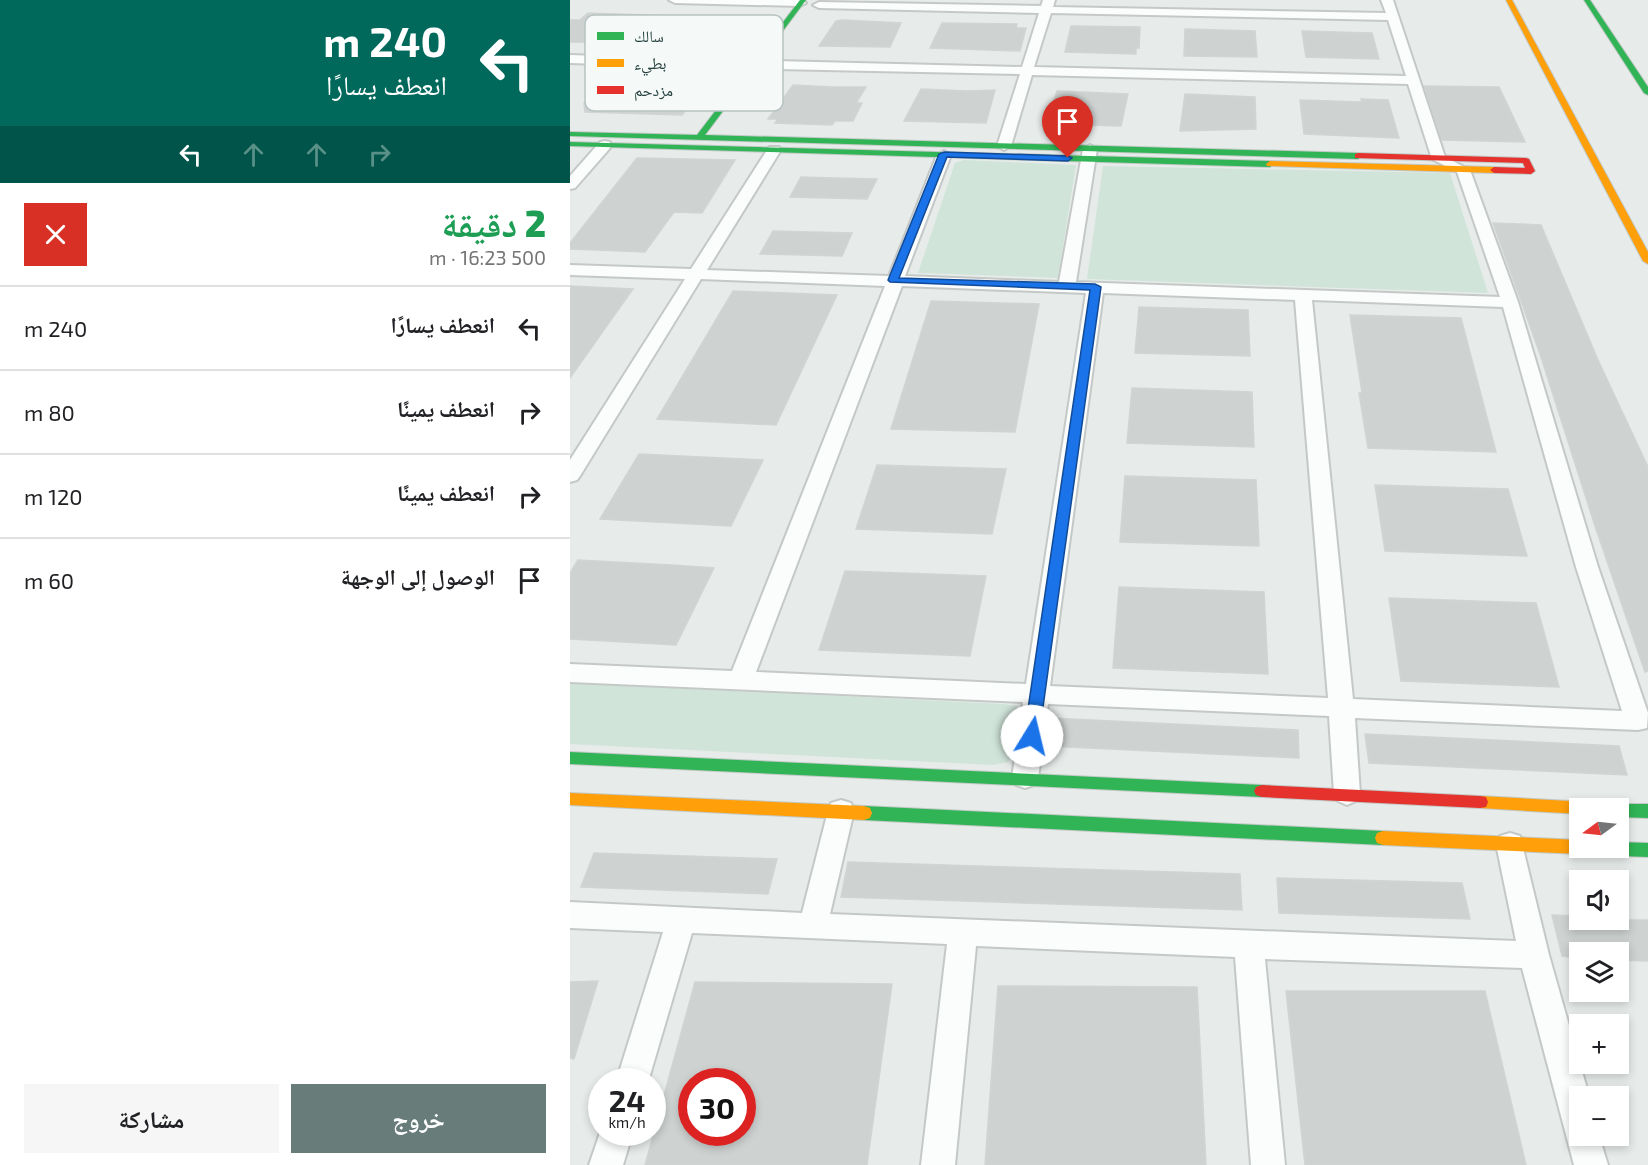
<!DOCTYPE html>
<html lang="ar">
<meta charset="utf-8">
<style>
body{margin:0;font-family:"Exo 2","Noto Naskh Arabic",sans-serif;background:#f6f6f6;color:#202124;direction:rtl;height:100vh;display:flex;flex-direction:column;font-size:22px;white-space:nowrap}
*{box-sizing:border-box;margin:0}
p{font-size:20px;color:#757577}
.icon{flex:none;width:33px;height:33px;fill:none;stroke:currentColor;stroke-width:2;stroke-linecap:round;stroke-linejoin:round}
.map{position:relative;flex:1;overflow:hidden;direction:ltr}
.panel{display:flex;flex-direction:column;background:#fff;width:570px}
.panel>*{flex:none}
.top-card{background:#00695c;color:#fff;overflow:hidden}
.needle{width:39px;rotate:255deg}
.fabs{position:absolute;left:999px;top:798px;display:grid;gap:12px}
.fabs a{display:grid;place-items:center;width:60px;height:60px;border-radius:0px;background:#fff;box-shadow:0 3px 9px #0003;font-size:30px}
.speed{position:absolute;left:18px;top:1068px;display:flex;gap:12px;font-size:30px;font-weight:700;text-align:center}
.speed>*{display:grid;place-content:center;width:78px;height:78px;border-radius:50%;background:#fff;box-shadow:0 3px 9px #0003;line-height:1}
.speed small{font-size:15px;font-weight:400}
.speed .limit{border:9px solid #d22;background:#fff;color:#111}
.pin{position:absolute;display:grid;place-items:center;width:51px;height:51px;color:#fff;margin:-62px -26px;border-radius:50% 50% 50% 0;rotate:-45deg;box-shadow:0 0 6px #0007}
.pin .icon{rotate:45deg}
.me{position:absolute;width:66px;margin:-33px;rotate:9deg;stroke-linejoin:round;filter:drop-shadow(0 0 4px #0008)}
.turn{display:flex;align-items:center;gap:21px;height:126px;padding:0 24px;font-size:27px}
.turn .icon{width:78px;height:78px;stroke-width:2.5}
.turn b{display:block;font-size:42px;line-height:51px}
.lanes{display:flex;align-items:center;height:57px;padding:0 24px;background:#0003;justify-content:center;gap:30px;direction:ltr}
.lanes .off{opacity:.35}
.round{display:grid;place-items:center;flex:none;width:63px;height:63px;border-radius:0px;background:#f6f6f6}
.summary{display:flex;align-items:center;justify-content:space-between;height:102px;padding:0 24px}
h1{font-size:36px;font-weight:800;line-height:45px;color:#1e9e55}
.cta{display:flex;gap:12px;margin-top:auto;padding:12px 24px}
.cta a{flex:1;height:69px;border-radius:0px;background:#687c7a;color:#fff;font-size:24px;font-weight:800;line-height:69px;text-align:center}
.cta a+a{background:#f6f6f6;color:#202124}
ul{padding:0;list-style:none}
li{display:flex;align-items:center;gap:18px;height:84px;padding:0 24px;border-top:2px solid #e0e0e0}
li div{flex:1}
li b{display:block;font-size:22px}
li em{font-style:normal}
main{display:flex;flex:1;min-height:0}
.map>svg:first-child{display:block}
</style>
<main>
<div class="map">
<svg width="1078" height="1165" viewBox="0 0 1078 1165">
<rect width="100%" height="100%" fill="#e7ecea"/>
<path fill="#d0e4da" d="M394 160 506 165 488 278 348 273 385 163Z
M533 166 880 173 918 293 517 279Z
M0 683 433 704 447 706C452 723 448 748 438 762L423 765 0 744Z"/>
<path fill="#ced3d2" stroke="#d0d5d3" stroke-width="1.5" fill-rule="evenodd" d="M18 13 106 16 104 17H199L173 44 0 42V20H10Z
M266 21 272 20 331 23 320 47 249 46Z
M372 23 447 24 446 28H456L450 51 360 48Z
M501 26 570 27 569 48H566V54L495 52Z
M615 29 685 31 687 57 614 56Z
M732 31 802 33 809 59 736 57Z
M75 82 138 84 112 115 15 112 14 103 62 95Z
M223 85 263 87H296L286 103H292L283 121H265L262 125 205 123 208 119H198Z
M854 86 929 87 955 142 872 140Z
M351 89 397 91 425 90 416 123 334 121Z
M487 91 558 94 551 126 477 124Z
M615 94 685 97 686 129 610 131Z
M791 99 818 100 829 138 734 134 730 100 792 102Z
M67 158 165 160 132 213 104 212 75 252 0 249V243Z
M231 177 264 178 307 179 297 199 220 197Z
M923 223 971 225 1028 360 1078 467V671L1075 672 1025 526 971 357Z
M203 231 242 232 282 233 272 256 190 254Z
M0 286 63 289 0 378Z
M163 291 267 295 206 425 87 419Z
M361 301 469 304 445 432 321 429Z
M569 307 678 310 680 356 565 353Z
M780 315 891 318 926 452 798 448 789 393H792Z
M562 388 682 392 684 447 557 443Z
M69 454 132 457 193 460 161 526 30 519Z
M307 465 436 469 422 534 286 529Z
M555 476 686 480 689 546 550 542Z
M805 485 938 489 957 556 815 551Z
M8 560 102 565 144 568 106 645 0 639V573Z
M275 571 416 576 400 656 249 650Z
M549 587 694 592 698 674 543 668Z
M819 598 966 603 989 687 831 681Z
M480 718 728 730 729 758 477 746Z
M795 734 1049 746 1057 775 799 763Z
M24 853 116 856 207 859 198 894 11 887Z
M278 862 670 874 672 910 271 897Z
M707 878 892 883 900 919 709 913Z
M982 915 1010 916V920H1078V961L1048 960V952H1010V958L992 956Z
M28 981 4 1059 0 1058V982Z
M125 982 322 984 297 1165H75ZM122 1082H172V1132H122Z
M428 986 627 987 636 1165H415Z
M716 991H915L956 1165H735Z"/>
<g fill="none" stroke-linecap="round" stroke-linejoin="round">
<defs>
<path id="street" d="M99 0H231L236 3 230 6 105 3Z
M473 0H485L483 7 816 13 811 0H823L875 157 900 170 948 302 1028 567 1078 713 1077 728 1068 730 785 718 790 794 786 801 777 805 768 801 764 794 759 716 478 704 468 778 464 785 455 788 446 785 442 778 453 702 0 682V664L162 671 315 286 131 279 10 476 7 480 0 482V460L115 279 0 275V265L121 269 199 147H209L211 150 137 270 319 276 367 155 374 151 381 155 335 276 489 282 513 149 520 145 527 149 506 282 930 297 887 172 862 159 838 84 462 75 441 146 434 150 427 146 450 74 206 69 200 65 206 61 452 67 469 13 249 8 243 5 249 2 471 6ZM481 13 818 20 836 76 464 67ZM332 286 516 293 456 684 186 672ZM533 293 725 300 758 698 480 686ZM742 300 933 307 1006 567 1052 711 783 699Z
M0 55 184 61 190 65 184 69 0 63Z
M35 141 40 142V148L5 188 0 189V176L30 142Z
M271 800 281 803 284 811 260 914 946 941 926 844 930 836 940 833 950 836 979 955 1019 1096H1010V1136H1029L1038 1165H1004L952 968 695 959 715 1165H681L665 957 406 946 385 1165H351L377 944 122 933 78 1082H46L93 932 0 928V902L232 913 258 811 261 803Z
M32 1127V1132H63L53 1165H19Z"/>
<path id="fast" d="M230 0H236L135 135 788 153 792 156 788 159 0 136V132L127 135Z
M1014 0H1020L1078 87V95L1074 93Z
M0 142 700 161 704 164 700 167 0 146Z
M0 752 692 785 698 787 700 791 698 795 692 797 0 764Z
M1048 804H1078V818L1048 817V808H1041Z
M294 806 813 831 819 833 821 838 819 843 813 845 294 820 288 818 286 813 288 808Z
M1048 842 1078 843V857L1024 855 1018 853 1016 848H1048Z"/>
<path id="slow" d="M936 0H942L1078 252V264L1073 261Z
M700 161 924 167 928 170 924 173 697 166 696 164Z
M0 793 294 806 300 808 302 813 300 818 294 820 0 805Z
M910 796 1018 802 1024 803 1026 808H1010V814L910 808 904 807 902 802 904 797Z
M813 831 1010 840V848H1018L1016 852 1010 854 813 845 807 843 805 838 807 833Z"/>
<path id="jam" d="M788 153 956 158 959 159 965 171 961 174 924 173 920 170 924 167 955 168 953 163 785 158V154Z
M692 785 910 796 916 797 918 802 916 807 910 808 692 797 686 795 684 791 686 787Z"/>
</defs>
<use href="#street" stroke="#c4c9c7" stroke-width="4"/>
<use href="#fast" stroke="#c2c9c7" stroke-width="2"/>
<use href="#slow" stroke="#c2c9c7" stroke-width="2"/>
<use href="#jam" stroke="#c2c9c7" stroke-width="2"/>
<use href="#street" fill="#fbfcfc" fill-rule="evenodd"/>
<use href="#fast" fill="#30b455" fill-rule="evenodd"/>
<use href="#slow" fill="#ff9f0a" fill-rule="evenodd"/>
<use href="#jam" fill="#e5322d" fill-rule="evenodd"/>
</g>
<path fill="#1a73e8" stroke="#114b97" stroke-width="1.5" d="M374 152 498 156 502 158 498 161 377 157 329 278 525 284 531 287 469 736 462 742 454 736 520 290 320 282 318 280 369 154Z"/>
<rect x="15" y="15" width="198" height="96" rx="9" fill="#f5faf9" stroke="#b6c2c1" stroke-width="1.5"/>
<rect x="27" y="32" width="27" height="8" fill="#30b455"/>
<rect x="27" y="59" width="27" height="8" fill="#ff9f0a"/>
<rect x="27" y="86" width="27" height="8" fill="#e5322d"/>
<g font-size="16" fill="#24403d">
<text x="64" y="42">سالك</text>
<text x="64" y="69">بطيء</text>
<text x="64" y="96">مزدحم</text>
</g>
</svg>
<div class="fabs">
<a><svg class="needle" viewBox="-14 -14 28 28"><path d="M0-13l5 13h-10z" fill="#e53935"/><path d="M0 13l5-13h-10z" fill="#757577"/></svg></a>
<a><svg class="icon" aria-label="sound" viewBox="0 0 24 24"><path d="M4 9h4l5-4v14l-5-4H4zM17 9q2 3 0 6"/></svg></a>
<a><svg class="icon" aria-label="layers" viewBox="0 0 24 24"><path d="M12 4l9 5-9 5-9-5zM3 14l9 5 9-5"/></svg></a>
<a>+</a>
<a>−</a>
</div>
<div class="speed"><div>24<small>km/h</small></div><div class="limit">30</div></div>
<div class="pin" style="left:498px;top:158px;background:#d93025"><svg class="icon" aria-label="arrive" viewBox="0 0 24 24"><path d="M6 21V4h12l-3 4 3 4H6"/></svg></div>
<svg class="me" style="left:462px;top:736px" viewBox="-20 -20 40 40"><circle r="19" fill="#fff"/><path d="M0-13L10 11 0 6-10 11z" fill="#1a73e8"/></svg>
</div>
<section class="panel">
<div class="top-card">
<div class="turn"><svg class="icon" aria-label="left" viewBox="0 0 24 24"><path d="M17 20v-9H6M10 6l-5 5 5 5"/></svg><div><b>240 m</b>انعطف يسارًا</div></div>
<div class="lanes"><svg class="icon" aria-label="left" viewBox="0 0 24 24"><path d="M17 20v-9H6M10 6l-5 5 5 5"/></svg><svg class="icon off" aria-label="ahead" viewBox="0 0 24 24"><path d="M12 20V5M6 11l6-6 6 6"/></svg><svg class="icon off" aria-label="ahead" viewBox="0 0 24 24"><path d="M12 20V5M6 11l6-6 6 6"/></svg><svg class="icon off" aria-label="right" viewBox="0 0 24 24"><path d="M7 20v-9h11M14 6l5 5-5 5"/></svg></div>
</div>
<div class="summary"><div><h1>2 دقيقة</h1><p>500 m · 16:23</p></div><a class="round" style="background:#d93025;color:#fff"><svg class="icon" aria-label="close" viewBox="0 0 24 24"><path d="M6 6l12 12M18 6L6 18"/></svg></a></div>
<ul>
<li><svg class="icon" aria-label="left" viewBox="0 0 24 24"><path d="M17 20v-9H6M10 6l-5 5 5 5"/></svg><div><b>انعطف يسارًا</b></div><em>240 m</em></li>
<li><svg class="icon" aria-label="right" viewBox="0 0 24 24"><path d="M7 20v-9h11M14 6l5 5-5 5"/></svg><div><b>انعطف يمينًا</b></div><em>80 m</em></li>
<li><svg class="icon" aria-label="right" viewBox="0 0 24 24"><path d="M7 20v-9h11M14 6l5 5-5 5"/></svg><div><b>انعطف يمينًا</b></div><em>120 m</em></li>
<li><svg class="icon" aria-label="arrive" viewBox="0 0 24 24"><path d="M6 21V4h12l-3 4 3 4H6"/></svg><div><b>الوصول إلى الوجهة</b></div><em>60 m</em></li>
</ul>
<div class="cta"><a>خروج</a><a>مشاركة</a></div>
</section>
</main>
